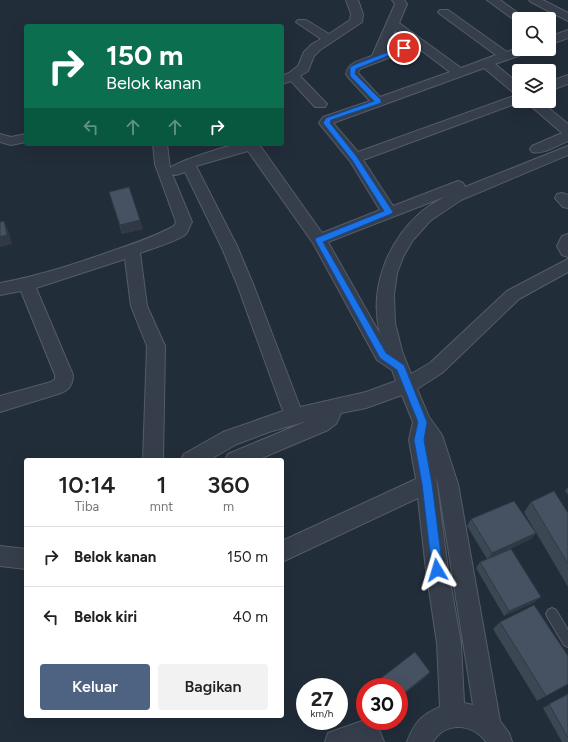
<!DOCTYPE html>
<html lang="id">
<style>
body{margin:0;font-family:Figtree,sans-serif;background:#f2f2f2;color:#222;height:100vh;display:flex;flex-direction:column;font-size:15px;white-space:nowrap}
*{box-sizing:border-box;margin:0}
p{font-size:13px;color:#767676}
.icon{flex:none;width:22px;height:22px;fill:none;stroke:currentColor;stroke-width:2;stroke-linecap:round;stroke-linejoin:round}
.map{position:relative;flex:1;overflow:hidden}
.side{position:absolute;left:24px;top:458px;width:260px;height:260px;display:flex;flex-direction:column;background:#fff;border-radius:4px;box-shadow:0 4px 16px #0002}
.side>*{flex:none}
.guide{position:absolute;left:24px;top:24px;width:260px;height:122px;border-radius:4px;box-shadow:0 4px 16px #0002;background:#0b6e4f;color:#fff;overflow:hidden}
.controls{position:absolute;left:512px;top:12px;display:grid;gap:8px}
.controls a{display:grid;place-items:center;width:44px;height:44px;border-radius:4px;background:#fff;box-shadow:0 4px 16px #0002;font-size:20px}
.speed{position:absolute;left:296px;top:678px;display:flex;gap:8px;font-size:20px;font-weight:700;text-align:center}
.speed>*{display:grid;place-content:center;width:52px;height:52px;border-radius:50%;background:#fff;box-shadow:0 4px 16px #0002;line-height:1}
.speed small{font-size:10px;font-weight:400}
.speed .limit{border:6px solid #d22;background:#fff;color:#111}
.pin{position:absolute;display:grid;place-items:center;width:34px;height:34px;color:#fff;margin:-17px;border:2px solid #fff;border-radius:50%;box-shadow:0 1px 4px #0007}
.me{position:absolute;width:44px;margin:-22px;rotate:353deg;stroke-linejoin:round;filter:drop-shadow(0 0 3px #0008)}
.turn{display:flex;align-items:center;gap:14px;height:84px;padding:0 16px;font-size:18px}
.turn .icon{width:52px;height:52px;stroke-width:2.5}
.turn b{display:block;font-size:28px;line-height:34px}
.lanes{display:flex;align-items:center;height:38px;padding:0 16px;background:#0003;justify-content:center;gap:20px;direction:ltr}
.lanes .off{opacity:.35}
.eta{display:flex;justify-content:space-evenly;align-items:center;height:68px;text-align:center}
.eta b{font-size:24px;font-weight:600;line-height:28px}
.button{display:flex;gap:8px;margin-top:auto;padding:8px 16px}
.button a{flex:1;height:46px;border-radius:4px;background:#4e6382;color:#fff;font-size:16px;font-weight:600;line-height:46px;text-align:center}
.button a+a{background:#f2f2f2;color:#222}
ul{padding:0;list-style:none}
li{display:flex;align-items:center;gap:12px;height:60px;padding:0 16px;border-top:1px solid #e0e0e0}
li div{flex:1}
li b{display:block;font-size:15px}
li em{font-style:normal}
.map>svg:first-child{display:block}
</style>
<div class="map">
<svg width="568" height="742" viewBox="0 0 568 742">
<rect width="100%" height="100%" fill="#222d3a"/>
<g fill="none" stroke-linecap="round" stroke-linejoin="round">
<defs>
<path id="lane" d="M552 608 556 610 568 630V647L564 645 548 618 546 614 548 610Z"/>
<path id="street" d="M346 0H358L363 14 362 22 320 50 314 56 308 71 300 76 327 104 325 107H315L291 81 282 84V76L289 73 298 66 304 52 312 44 321 39 296 22 298 20H306L329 34 350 20 351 14Z
M392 0H404L407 4 399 23 461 68 496 55 440 14 438 12 440 10H448L507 52 519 47V49H532L530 52 495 64 519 84V94L514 93 484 68 333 123 358 152 519 94V101H523L363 160 393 206 458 181 463 183 465 187 568 146V155L461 200 430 221 413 240 404 255 397 273 394 294 395 323 402 351 411 374 430 363 507 291 568 259V272L519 299 442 373 417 389 429 417 442 435 458 484 500 721 509 733 512 742H486C473 723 445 721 433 742H407C414 723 421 715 440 707L437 643 426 570 418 498 282 562V541L416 479 409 440 413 422 402 395 366 408 341 413 336 424 328 430 257 460H225L228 454 307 421 269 432 237 444 209 460H181L184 454 223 432 283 411 237 284 221 246 185 172 176 175 172 174 192 222C190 225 188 231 186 234 178 241 151 249 140 253L147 306 165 346 163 460H143L147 346 131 306 125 259 36 288 73 375C73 384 69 390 61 393L0 412V396L51 382 55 379V375L21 291 0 295V283C39 276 75 264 112 251 133 244 154 237 174 226L176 222 155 164 153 144H167L170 168C179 161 228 145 240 144 247 143 256 143 261 147L322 233 380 210 350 161 319 123 323 117 370 101 348 77 346 74C348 62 361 60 372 56L395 4ZM395 31 409 42 387 50ZM417 47 450 72 380 97 358 73 359 70 362 68ZM248 151 313 243 377 360 392 370 396 381 366 392 300 407 253 284 237 246 196 166ZM444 197C436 202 426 207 419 214 386 244 369 290 380 334L328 242ZM436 477 438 484 473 705 464 703 461 643 448 570Z
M487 0H500L526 19H519V22L516 21Z
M529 0H543L568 13V21L531 2Z
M568 30V38L549 45V37Z
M568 75V84L549 91V82Z
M525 101H540L568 124V141C558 145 543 155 532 152L530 149 532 146 562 133Z
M0 134 11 137 26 134V142L11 145 0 142Z
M562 193 568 195V208L563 207 555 198 557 194Z
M568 234V257L562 255 557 246 562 236Z
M0 546 26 549V569L0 566Z
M362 721 378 727 384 742H325L328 733Z"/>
</defs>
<use href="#lane" stroke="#545c68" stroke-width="2"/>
<use href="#street" stroke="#545c68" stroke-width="2"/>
<use href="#lane" fill="#363e4b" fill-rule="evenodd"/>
<use href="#street" fill="#363e4b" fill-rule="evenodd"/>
</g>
<path fill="#3c4754" d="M109 192 143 229 122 234Z
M568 487V495L565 491Z
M531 502 568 512V587L524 512Z
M471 519 536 533 531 539 504 552 535 602 504 616 476 568 480 562 487 559 467 526Z
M500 622 568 684 537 701 493 629Z
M427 676 399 698V687H375L374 686 376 682Z
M568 694V742H562L543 708Z"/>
<path fill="#313945" d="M140 220 143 229 122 234 120 225Z
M4 221 8 230 12 244 0 247V237Z
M536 533 531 539 488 559 492 553Z
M541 597 535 602 504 616 509 611Z
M430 672 427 676 399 698V697Z"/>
<path fill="#465262" stroke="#313945" d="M129 187 140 220 120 225 109 192Z
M4 221 7 235 0 237V222Z
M554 491 568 513V564L531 502Z
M514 501 536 533 492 553 471 519Z
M511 549 541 597 509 611 480 562Z
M534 605 568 656V684L546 696 500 622Z
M415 652 430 672 399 697V687H380L376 682Z
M568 694V738L549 704Z"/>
<path fill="#1a73e8" stroke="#114b97" d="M402 47 407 48 356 69 355 74 381 100V103L331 120 330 123 357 157 393 212 391 214 323 242 386 353 404 365 427 422 424 440 432 484 443 570 441 574 437 576 433 574 432 570 422 484 414 440 418 422 397 370 380 358 315 240 316 238 384 211 352 160 323 123 326 118 374 101 350 76V67L356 64Z"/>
</svg>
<div class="controls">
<a><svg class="icon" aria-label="search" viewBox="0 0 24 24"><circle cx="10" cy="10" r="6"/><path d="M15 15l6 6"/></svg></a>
<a><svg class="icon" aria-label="layers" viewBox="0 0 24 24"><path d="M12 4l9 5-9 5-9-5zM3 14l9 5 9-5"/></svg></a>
</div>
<div class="speed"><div>27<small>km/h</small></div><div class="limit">30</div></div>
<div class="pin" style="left:404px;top:48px;background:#d93025"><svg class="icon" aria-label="arrive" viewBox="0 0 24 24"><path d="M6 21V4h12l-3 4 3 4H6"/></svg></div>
<svg class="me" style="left:437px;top:570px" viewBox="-20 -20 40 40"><path d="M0-17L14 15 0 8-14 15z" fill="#1a73e8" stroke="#fff" stroke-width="4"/></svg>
<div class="guide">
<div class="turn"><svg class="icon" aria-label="right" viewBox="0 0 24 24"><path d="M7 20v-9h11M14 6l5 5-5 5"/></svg><div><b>150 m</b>Belok kanan</div></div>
<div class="lanes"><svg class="icon off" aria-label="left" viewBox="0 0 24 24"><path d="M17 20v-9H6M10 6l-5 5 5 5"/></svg><svg class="icon off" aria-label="ahead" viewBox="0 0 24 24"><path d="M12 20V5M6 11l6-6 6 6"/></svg><svg class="icon off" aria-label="ahead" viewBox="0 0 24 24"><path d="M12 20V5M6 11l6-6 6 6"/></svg><svg class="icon" aria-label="right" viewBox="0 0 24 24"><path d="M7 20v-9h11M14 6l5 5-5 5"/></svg></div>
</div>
<section class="side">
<div class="eta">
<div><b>10:14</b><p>Tiba</p></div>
<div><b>1</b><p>mnt</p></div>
<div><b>360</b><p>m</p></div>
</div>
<ul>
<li><svg class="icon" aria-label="right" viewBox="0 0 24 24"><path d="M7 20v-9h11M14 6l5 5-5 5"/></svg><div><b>Belok kanan</b></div><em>150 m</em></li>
<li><svg class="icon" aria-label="left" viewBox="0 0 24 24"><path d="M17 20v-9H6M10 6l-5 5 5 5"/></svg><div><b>Belok kiri</b></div><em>40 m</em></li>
</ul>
<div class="button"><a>Keluar</a><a>Bagikan</a></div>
</section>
</div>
